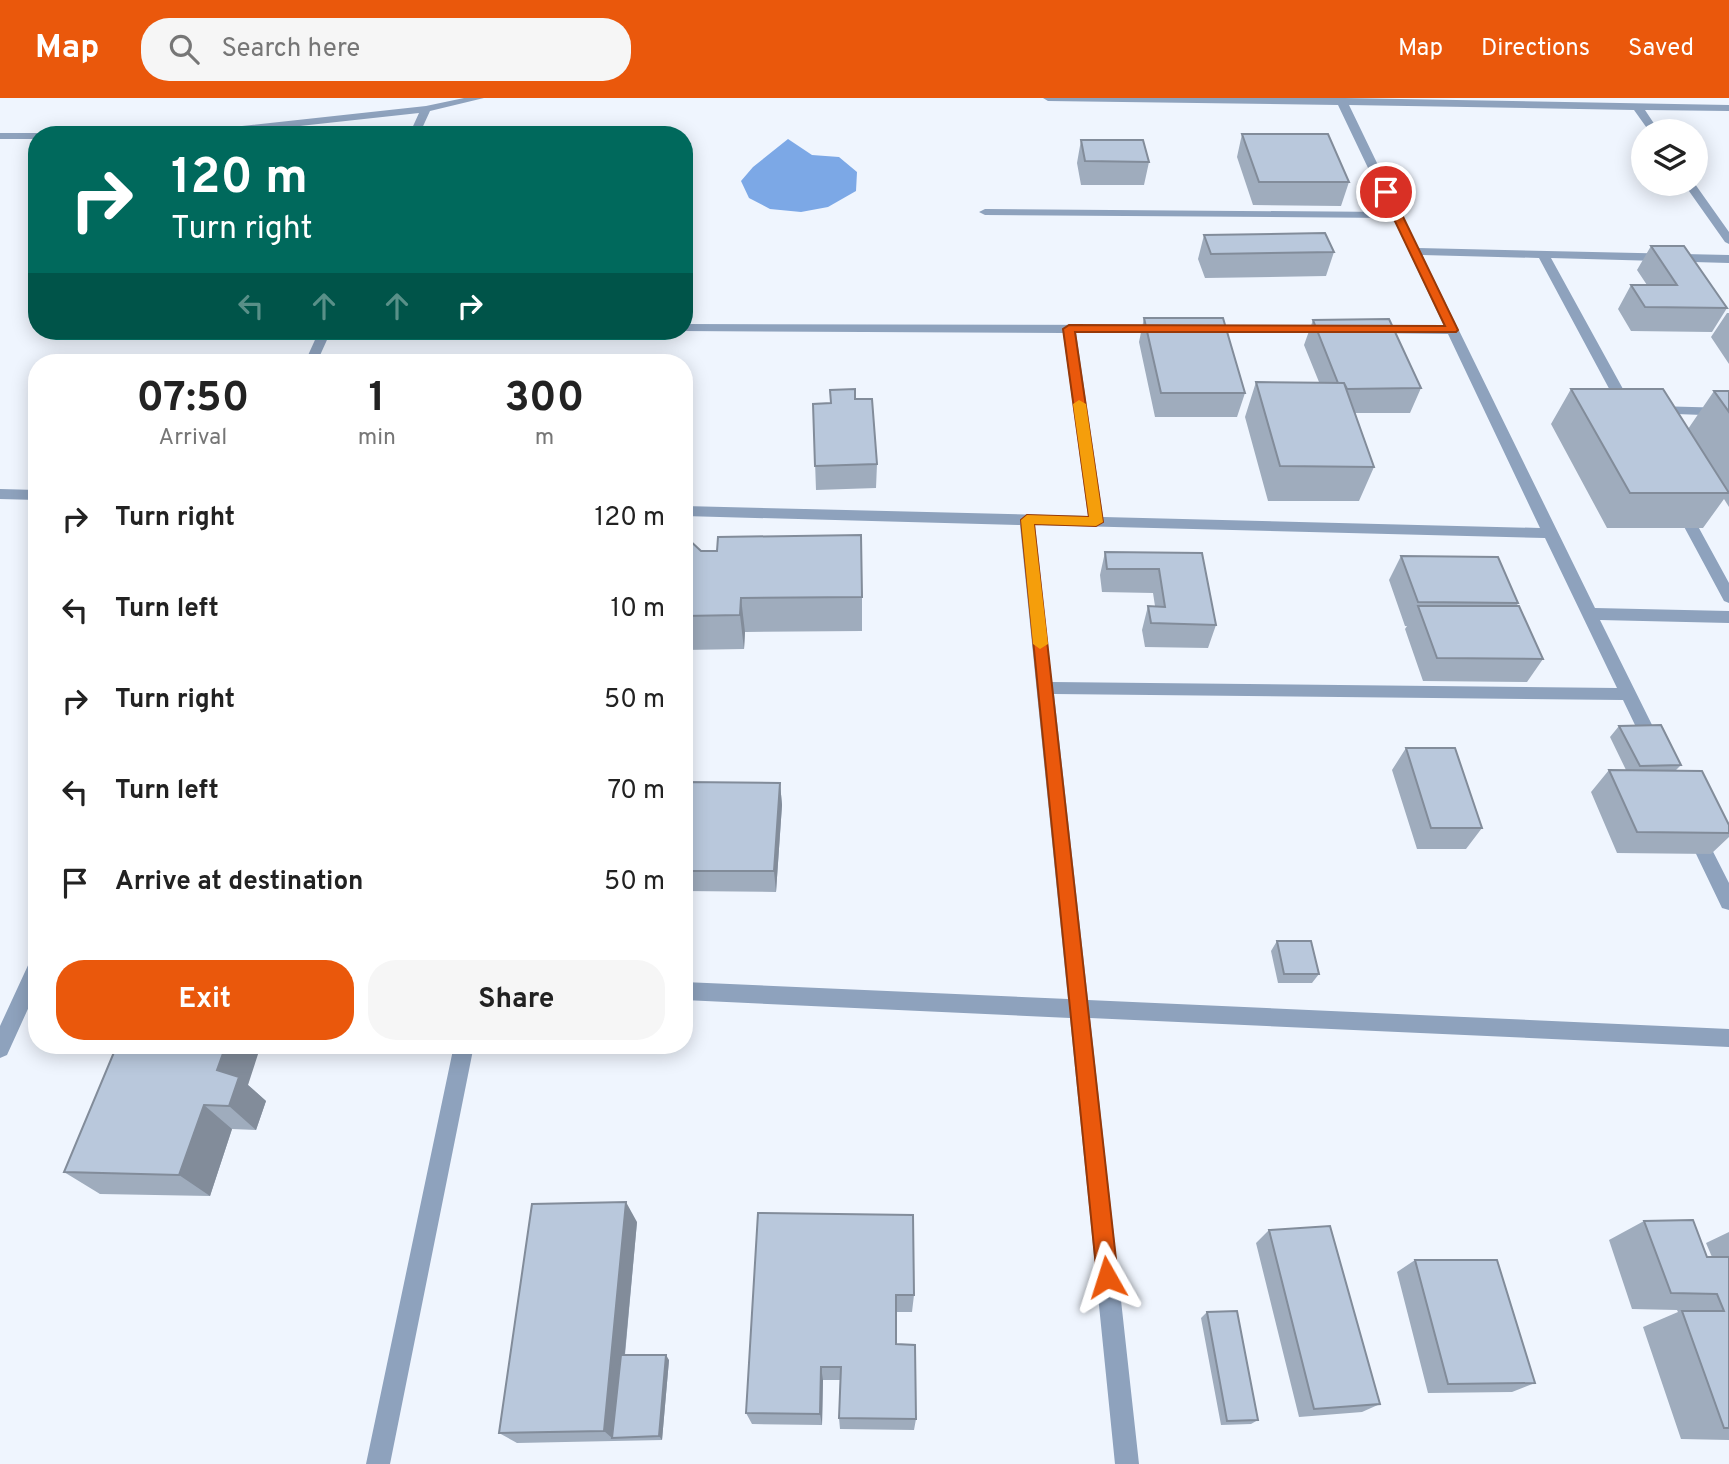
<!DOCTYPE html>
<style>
body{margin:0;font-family:Overpass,sans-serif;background:#f6f6f6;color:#222;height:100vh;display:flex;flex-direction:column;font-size:26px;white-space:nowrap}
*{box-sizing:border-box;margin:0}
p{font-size:23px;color:#767676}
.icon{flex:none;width:38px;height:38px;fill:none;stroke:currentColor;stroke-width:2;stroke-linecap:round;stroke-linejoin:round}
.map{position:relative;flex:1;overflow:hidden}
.drawer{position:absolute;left:28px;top:256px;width:665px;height:700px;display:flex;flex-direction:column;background:#fff;border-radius:28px;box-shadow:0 4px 18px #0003}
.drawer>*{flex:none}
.hud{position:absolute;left:28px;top:28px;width:665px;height:214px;border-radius:28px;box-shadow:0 4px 18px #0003;background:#00695c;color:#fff;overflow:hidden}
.buttons{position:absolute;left:1631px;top:21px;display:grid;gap:14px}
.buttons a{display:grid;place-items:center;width:77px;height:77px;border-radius:50%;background:#fff;box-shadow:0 4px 18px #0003;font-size:35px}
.pin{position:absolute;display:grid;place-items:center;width:60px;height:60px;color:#fff;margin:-30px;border:4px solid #fff;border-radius:50%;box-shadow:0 2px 7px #0007}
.me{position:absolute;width:77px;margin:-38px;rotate:354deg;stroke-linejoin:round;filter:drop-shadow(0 0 5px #0008)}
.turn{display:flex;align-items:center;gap:24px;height:147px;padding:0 28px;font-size:32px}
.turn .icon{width:91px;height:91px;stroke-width:2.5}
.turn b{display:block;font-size:49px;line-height:60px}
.lanes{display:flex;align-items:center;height:66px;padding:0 28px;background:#0003;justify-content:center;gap:35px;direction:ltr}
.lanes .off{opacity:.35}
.eta{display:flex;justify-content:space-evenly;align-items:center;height:119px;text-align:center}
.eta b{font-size:42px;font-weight:700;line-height:49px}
.action{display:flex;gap:14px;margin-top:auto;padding:14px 28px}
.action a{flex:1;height:80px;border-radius:28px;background:#ea580c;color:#fff;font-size:28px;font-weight:700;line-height:80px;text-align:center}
.action a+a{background:#f6f6f6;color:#222}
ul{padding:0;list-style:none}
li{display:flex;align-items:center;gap:21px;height:91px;padding:0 28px}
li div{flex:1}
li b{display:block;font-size:26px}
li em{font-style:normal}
header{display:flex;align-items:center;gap:42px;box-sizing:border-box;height:98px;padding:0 35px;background:#ea580c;color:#fff}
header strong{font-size:33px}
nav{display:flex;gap:38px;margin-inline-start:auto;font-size:24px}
.search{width:490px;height:63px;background:#f6f6f6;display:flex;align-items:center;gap:18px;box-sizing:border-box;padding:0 24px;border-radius:28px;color:#767676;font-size:26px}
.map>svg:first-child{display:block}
</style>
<header>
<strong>Map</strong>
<div class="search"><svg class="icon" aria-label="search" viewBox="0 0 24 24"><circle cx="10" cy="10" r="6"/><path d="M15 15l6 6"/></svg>Search here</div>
<nav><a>Map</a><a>Directions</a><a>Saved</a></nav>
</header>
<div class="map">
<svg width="1729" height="1366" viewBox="0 0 1729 1366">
<rect width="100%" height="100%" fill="#eff5fe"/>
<path fill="#7ca8e6" d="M788 41 812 57 839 59 857 74 856 93 828 109 801 114 770 111 749 100 741 83 753 69Z"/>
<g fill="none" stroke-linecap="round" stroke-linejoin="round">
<path fill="#8ea2bd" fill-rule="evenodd" d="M464 0H484L430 13 419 37H409L419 15 218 37H181L186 34 426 8Z
M1043 0H1345L1729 7V13L1645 12 1659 33H1649L1634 12 1349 7 1418 150 1729 157V165L1551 160 1634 311 1627 315 1620 311 1539 160 1422 157 1595 510 1729 513V525L1600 522 1662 647 1659 652H1647L1623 602 1054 596 1088 902 1729 931V949L1090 920 1139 1366H1115L1070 920 684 902V884L1068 901 1020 427 684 418V408L1088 418 1063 235 680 233H684V226L1165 227 1169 228V234L1076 235 1103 419 1540 430 1448 236 1372 235 1366 231 1372 227 1444 228 1393 120 985 117 979 114 985 111 1389 114 1338 7 1048 3ZM1035 427 1545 440 1617 590 1052 584Z
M0 35H37L41 37H37V41H0Z
M1684 86H1695L1729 134V146L1725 144Z
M1204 227H1333L1339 231 1333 235 1200 234V228Z
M319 233H331L317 264H305Z
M1655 308 1729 310V318L1650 315 1648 312Z
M0 391 37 392V402L0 401Z
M1681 405 1688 410 1729 485V505L1724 503 1674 410Z
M1695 727 1701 730 1729 785V812L1722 810 1686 735 1689 730Z
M37 860V891L7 957 0 960V928L30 863Z
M454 947H474L390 1366H366Z"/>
</g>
<path fill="#9facbd" d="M1242 36 1349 84 1341 108 1253 107 1237 59Z
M1081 42 1149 64 1144 87H1081L1077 65Z
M1204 137 1334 154 1326 178 1205 180 1198 161Z
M1651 148 1727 210 1712 234 1631 233 1618 211 1631 187H1647L1637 172Z
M1727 215H1729V266L1711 239Z
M1144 220 1245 295 1237 319H1155L1139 244Z
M1313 222 1421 290 1410 315H1355L1374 369 1359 403H1268L1245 319 1256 284H1319L1304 247Z
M1571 291 1688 331 1714 293H1729V409L1724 401 1703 430H1607L1551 326Z
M855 301 877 366 876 390 816 392 813 306 830 305Z
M684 439 701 453 862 499V533L745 534 744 551 684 552Z
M1105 454 1202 455 1216 527 1208 550 1145 549 1142 532 1148 508H1155L1153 495 1102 494 1100 477Z
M1401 458 1518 505 1517 508 1543 561 1527 584 1423 583 1405 531 1407 528H1405L1389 482Z
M1619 628 1681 667 1675 673 1729 727V739L1711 756 1617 755 1591 694 1609 672H1626L1610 639Z
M1406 650 1482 730 1466 751H1417L1392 672Z
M684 684 780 685 782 707 776 794 684 793Z
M1277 843 1319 876 1312 885H1278L1271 853Z
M248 987 266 1003 256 1032 232 1031 210 1098 100 1096 64 1074Z
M758 1115 914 1197 912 1214H896V1246L916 1321 914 1332 840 1331 839 1320 840 1282H823L822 1327 752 1326 746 1315Z
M1644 1123 1707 1159H1712L1706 1145 1729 1134V1342L1681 1341 1643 1229 1678 1214 1677 1212 1632 1211 1609 1142Z
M637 1124 625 1257 669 1262 662 1342 517 1345 499 1335Z
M1269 1132 1380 1306 1362 1314 1299 1319 1256 1145Z
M1415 1162 1535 1285 1512 1294 1428 1295 1397 1174Z
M1207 1214 1258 1322 1251 1326 1221 1327 1201 1220Z"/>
<path fill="#828c9a" d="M741 500 745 534 744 551 740 517Z
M780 685 782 707 776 794 774 773Z
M226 947H261L248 987 266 1003 256 1032 229 1008 217 972Z
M204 1007 232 1031 210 1098 179 1077Z
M626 1104 637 1124 617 1339 612 1340 604 1333Z
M666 1257 669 1262 662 1342 659 1338Z
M821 1269 823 1282 822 1327 820 1316Z"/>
<path fill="#b9c8dc" stroke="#828c9a" stroke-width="2" d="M1242 36H1328L1349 84H1259Z
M1081 42H1143L1149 64 1085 63Z
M1325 135 1334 154 1211 156 1204 137Z
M1651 148H1684L1727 210 1645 209 1631 187H1677Z
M1144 220H1223L1245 295H1161Z
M1389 221 1421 290 1347 291 1344 285H1338L1313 222Z
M1256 284 1344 285 1374 369 1280 368Z
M855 291V301H872L877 366 815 368 813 306 831 305 830 292Z
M1571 291H1663L1729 395H1630Z
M1714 293H1729V314Z
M861 437 862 499 741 500 740 517 684 518V439H686L701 453H717L718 439Z
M1105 454 1202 455 1216 527 1151 525 1148 508 1165 509 1159 471H1107Z
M1401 458 1498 459 1518 505 1418 504Z
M1418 508H1519L1543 561 1437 560Z
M1661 627 1681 667 1640 668 1619 628Z
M1406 650H1455L1482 730H1431Z
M1609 672 1702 673 1729 727V735L1637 734Z
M684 684 780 685 774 773H684Z
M1277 843H1311L1319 876H1284Z
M117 947H226L217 972 239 979 229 1008 204 1007 179 1077 64 1074Z
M626 1104 604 1333 499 1335 532 1106Z
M758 1115 913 1117 914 1197H896V1246L915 1247 916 1321 839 1320 841 1269H821L820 1316 746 1315Z
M1693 1122 1707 1159H1729V1330H1724L1682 1213H1724L1717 1196 1671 1195 1644 1123Z
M1330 1128 1380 1306 1314 1311 1269 1132Z
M1415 1162H1497L1535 1285 1448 1286Z
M1237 1213 1258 1322 1227 1323 1207 1214Z
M621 1257H666L659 1338 612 1340Z"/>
<path fill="#ea580c" stroke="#983908" stroke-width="2" d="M1386 91 1391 94 1458 232 1456 234H1075L1103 424 1096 428 1034 426 1118 1179 1115 1186 1107 1189 1100 1186 1097 1179 1021 422 1027 417 1089 419 1063 231 1069 227 1445 228 1381 94Z"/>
<path fill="#f59e0b" d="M1079 302 1086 306 1103 424 1096 428 1034 426 1048 546 1040 551 1033 546 1021 422 1027 417 1089 419 1073 306Z"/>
</svg>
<div class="buttons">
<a><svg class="icon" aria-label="layers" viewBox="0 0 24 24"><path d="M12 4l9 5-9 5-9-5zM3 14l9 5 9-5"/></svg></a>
</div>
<div class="pin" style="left:1386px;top:94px;background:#d93025"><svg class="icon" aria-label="arrive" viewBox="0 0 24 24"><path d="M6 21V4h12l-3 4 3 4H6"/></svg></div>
<svg class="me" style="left:1107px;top:1179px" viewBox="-20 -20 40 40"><path d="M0-17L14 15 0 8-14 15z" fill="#ea580c" stroke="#fff" stroke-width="4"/></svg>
<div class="hud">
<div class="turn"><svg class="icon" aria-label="right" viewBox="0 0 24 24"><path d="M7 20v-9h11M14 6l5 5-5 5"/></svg><div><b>120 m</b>Turn right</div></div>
<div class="lanes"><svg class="icon off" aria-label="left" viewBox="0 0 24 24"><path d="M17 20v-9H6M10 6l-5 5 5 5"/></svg><svg class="icon off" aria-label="ahead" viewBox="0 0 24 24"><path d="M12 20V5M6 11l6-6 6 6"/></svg><svg class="icon off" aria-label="ahead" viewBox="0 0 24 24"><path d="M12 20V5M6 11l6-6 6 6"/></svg><svg class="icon" aria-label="right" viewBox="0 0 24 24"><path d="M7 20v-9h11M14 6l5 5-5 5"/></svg></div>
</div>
<section class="drawer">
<div class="eta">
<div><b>07:50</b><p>Arrival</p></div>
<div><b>1</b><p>min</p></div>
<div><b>300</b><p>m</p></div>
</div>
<ul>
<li><svg class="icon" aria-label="right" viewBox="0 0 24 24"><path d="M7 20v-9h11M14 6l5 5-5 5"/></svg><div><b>Turn right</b></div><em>120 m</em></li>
<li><svg class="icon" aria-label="left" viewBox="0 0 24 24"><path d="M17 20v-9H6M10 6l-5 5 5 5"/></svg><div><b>Turn left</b></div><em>10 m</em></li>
<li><svg class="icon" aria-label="right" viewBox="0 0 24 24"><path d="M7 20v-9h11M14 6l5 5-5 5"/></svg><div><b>Turn right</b></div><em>50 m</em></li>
<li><svg class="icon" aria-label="left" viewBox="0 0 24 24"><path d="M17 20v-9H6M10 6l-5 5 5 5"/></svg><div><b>Turn left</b></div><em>70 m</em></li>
<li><svg class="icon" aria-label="arrive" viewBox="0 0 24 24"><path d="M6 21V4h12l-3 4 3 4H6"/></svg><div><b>Arrive at destination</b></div><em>50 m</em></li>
</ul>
<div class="action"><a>Exit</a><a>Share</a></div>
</section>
</div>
